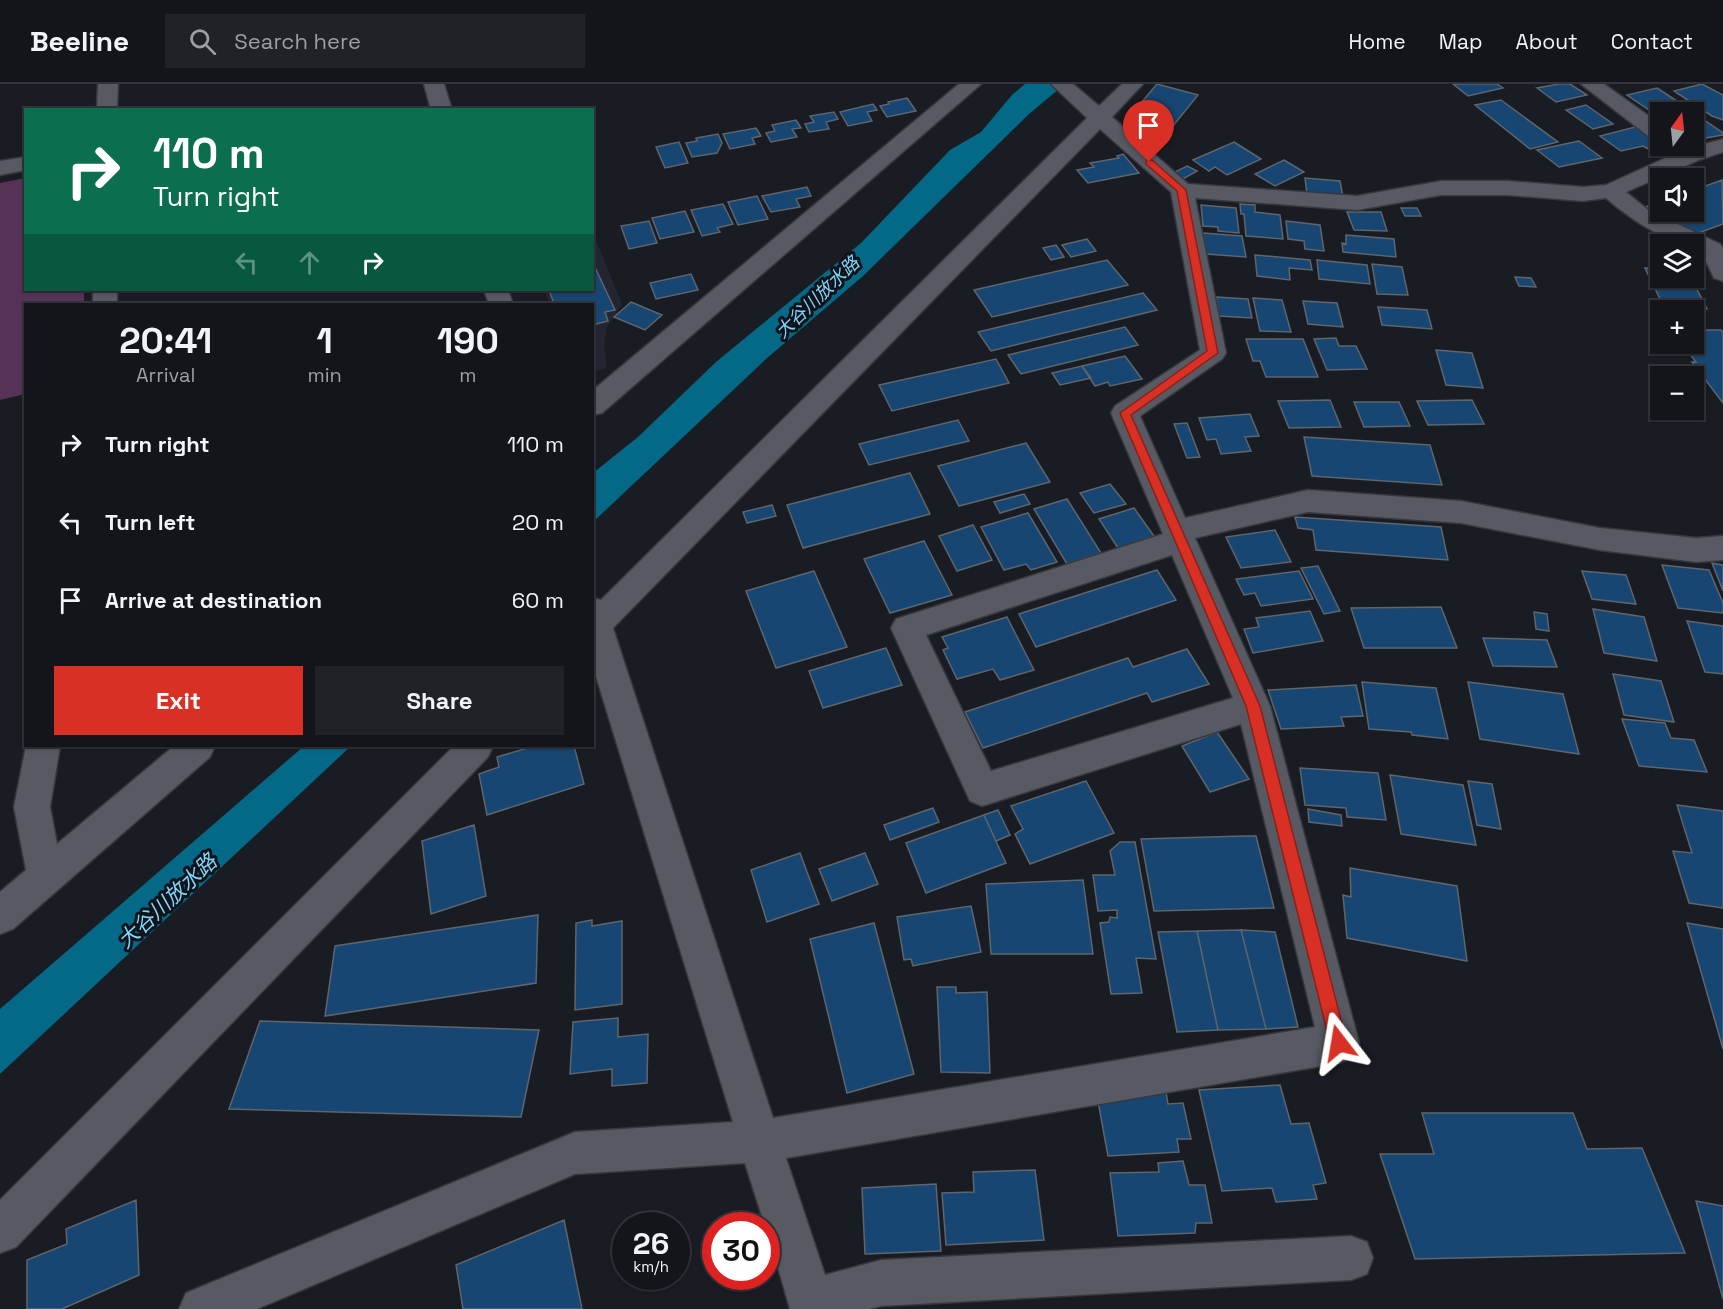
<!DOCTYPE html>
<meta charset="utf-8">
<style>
body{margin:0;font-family:"Space Grotesk","Noto Sans JP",sans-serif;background:#212227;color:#f1f3f6;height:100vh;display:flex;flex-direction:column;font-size:22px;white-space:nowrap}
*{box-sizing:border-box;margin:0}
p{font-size:20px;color:#9d9fa2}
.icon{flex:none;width:33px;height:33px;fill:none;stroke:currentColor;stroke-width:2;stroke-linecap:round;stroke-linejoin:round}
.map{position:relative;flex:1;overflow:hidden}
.sheet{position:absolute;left:24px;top:219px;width:570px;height:444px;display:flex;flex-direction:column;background:#14151a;border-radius:0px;box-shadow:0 2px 4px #0004,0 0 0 2px #333439}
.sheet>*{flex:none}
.hud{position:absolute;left:24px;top:24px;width:570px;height:183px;border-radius:0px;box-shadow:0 2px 4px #0004,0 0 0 2px #333439;background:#0b6e4f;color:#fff;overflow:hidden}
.needle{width:39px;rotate:15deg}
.fabs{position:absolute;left:1650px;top:18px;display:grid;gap:12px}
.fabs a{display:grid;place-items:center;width:54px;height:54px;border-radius:0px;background:#14151a;box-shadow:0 2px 4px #0004,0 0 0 2px #333439;font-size:30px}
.speed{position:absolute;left:612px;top:1128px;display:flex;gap:12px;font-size:30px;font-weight:700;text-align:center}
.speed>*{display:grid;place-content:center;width:78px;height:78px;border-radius:50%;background:#14151a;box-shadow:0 2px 4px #0004,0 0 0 2px #333439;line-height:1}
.speed small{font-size:15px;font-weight:400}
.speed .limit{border:9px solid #d22;background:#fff;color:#111}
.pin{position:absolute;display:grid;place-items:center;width:51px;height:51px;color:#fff;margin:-62px -26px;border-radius:50% 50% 50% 0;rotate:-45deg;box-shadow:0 0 6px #0007}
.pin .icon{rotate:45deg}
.me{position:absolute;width:66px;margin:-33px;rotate:346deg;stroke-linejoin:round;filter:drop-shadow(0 0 4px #0008)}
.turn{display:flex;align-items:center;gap:21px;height:126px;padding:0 30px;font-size:27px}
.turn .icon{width:78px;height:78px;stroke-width:2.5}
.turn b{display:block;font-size:42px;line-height:51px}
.lanes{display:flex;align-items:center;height:57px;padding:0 30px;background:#0003;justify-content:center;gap:30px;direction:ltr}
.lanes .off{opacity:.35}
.eta{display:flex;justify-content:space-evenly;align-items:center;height:102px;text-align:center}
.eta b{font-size:36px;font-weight:700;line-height:42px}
.primary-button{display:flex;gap:12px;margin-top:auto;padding:12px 30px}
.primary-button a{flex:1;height:69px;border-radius:0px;background:#d93025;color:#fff;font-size:24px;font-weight:700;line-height:69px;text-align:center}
.primary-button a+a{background:#212227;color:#f1f3f6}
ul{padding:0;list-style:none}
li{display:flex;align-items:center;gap:18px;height:78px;padding:0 30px}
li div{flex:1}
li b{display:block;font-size:22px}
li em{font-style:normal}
header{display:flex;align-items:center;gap:36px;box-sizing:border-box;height:84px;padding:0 30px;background:#14151a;border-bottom:2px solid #333439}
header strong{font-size:28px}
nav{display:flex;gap:33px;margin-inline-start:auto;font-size:21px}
.search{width:420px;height:54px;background:#212227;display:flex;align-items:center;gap:15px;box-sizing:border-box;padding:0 21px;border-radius:0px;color:#9d9fa2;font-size:22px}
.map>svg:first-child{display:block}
</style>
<header>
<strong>Beeline</strong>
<div class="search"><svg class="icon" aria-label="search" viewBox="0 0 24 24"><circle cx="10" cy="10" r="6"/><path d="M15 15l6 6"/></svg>Search here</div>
<nav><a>Home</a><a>Map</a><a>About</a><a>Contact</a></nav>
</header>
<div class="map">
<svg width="1723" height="1225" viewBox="0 0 1723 1225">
<rect width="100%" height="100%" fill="#1a1c23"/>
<path fill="#232631" d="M593 149 622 220 607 243 604 261 607 284 593 288 592 220H550L544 206H592Z"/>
<path fill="#563356" d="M25 94 26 206H84V220H26L25 310 0 316V99Z"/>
<path fill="#046986" d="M1025 0H1065L1029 30 863 192 766 275 593 438V389L638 353 716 278 861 159 950 66 981 48 1012 11Z
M304 662H351L0 990V925Z"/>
<path fill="#174672" stroke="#5e656c" stroke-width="1.5" d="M1157 0 1198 11 1169 47 1148 41 1145 45 1125 38Z
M1453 0H1497L1503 4 1468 12Z
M1559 0H1570L1587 11 1556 18 1537 4Z
M1702 0 1723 11V36L1712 32 1674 7Z
M1657 4 1683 21 1652 28 1627 11Z
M907 14 916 27 887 33 880 22 889 20 888 18Z
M1501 16 1558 58 1530 65 1475 21Z
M873 20 877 26 867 28 872 37 848 42 840 28Z
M1586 21 1613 40 1593 45 1566 26Z
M834 28 838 35 826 38 829 45 809 48 805 40 814 38 810 32Z
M1694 29 1723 49V51L1694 56Z
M796 36 801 44 792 45 797 53 771 58 766 49 775 47 772 41Z
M1635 43 1663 63 1650 66 1643 62 1621 67 1600 52Z
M756 44 761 52 752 54 755 60 730 65 723 50Z
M718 50 722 59 717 69 692 73 686 59 697 57 696 54Z
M1579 57 1602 74 1559 83 1537 66Z
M679 58 688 79 665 84 656 63Z
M1234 58 1261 75 1227 91 1215 83 1209 87 1193 76Z
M1123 70 1139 89 1088 99 1077 86 1094 83 1090 79 1119 74 1117 72Z
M1284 76 1304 88 1275 102 1255 90Z
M1187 82 1197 87 1183 95 1173 89Z
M1305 94 1340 97 1343 113 1307 110Z
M1722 96 1723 140 1696 150 1682 141 1675 143 1645 123 1660 118V128H1694V106Z
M807 103 811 112 796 115 800 123 771 128 762 112Z
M757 112 768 135 738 141 728 118Z
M723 120 733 140 717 144 720 148 702 152 691 126Z
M1240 120 1255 121V128L1280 131 1283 155 1246 152 1244 130H1241Z
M1201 121 1236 124 1239 149 1218 147V143L1203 142Z
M1401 124H1417L1421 132H1405Z
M685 127 694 148 660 155 652 134Z
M1347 128H1381L1387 147 1354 146Z
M649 137 657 159 629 165 621 142Z
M1286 137 1320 141 1324 167 1305 165 1304 157 1288 155Z
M1203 149 1242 152 1246 173 1206 170Z
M1346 151 1394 155 1396 173 1343 168 1342 159 1346 160Z
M1087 155 1096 167 1071 173 1062 161Z
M1056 161 1064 173 1051 176 1043 164Z
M1694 166H1695L1703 185 1694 184Z
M1255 171 1310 176 1312 186 1289 184 1290 196 1257 192Z
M1107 176 1128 201 992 233 974 206Z
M1317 176 1367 181 1370 200 1319 195Z
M592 177 615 226 605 228 608 237 592 241V220H554L549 206H592Z
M1372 180 1402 183 1408 211 1377 210Z
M1645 184 1660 185V194H1691L1707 225 1663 221Z
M691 190 698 206 656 215 650 199Z
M1515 193 1531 194 1536 203 1519 202Z
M1143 209 1157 226 991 267 978 248Z
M1216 213 1248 215 1252 234 1219 232Z
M1253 214 1282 216 1291 248 1260 247Z
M1303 217 1337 219 1343 243 1308 240Z
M631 218 662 231 645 246 614 233Z
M1378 223 1427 226 1432 245 1382 241Z
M1694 241 1701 246H1721L1723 248V319L1692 278H1696L1682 260H1694Z
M1125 243 1138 261 1021 290 1008 271Z
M1336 254 1339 262H1356L1367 285 1327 286 1314 255Z
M1246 255H1303L1318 293H1266L1260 277H1253Z
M1436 266 1472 269 1483 304 1446 301Z
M1125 272 1142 295 1110 302 1108 298 1095 302 1082 282Z
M996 275 1009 299 892 327 879 301Z
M1082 282 1091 294 1060 301 1052 289Z
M1330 316 1341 343 1289 344 1278 317Z
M1472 316 1484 340 1428 341 1417 317Z
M1354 318H1399L1410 342 1364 343Z
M1250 330 1259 352 1245 353 1251 367 1221 370 1216 355 1207 356 1199 334Z
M958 336 969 357 869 381 859 360Z
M1187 339 1200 373 1187 374 1174 340Z
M1304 353 1430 361 1442 401 1312 392Z
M1026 359 1050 398 959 422 938 382Z
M910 389 930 430 803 464 787 421Z
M1110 400 1126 420 1094 429 1080 409Z
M1024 410 1030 420 1000 429 994 418Z
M1067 415 1101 469 1067 480 1034 425Z
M772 421 776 432 747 439 743 428Z
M1134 424 1154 452 1118 464 1099 435Z
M1028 429 1057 478 1031 486 1026 480 1004 486 981 443Z
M1295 433 1441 443 1448 476 1316 466 1313 446 1298 444Z
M973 441 992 476 957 487 939 452Z
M1275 446 1291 478 1241 484 1226 453Z
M924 457 952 511 890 529 864 475Z
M1712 479 1723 481V507Z
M1662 481 1709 486 1723 519V529L1678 524Z
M1318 482 1340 527 1324 530 1301 484Z
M1157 486 1176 516 1036 563 1019 530Z
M814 487 847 563 776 584 746 507Z
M1299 487 1313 515 1261 522 1255 509 1244 511 1236 495Z
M1582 487 1626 491 1636 520 1592 515Z
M1441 523 1457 564H1364L1351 524Z
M1593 525 1644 533 1657 577 1604 569Z
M1310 527 1323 557 1253 569 1244 545 1259 543 1256 534Z
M1534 528 1547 530 1549 547 1536 545Z
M1007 533 1034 586 1000 596 993 585 957 595 943 566 948 564 942 553Z
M1687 537 1723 542V590L1705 588Z
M1483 554 1547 556 1557 583 1493 582Z
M886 564 902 601 823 624 809 587Z
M1187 565 1209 600 1152 618 1147 609 983 664 965 628 1128 574 1133 583Z
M1613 590 1661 597 1674 638 1624 631Z
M1362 598 1436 604 1448 655 1412 651 1411 648 1369 645Z
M1468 598 1563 610 1579 670 1480 655Z
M1356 601 1363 632 1341 633 1344 642 1281 645 1268 606Z
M1622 635 1665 639 1671 654 1694 656 1707 688 1639 682Z
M1217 648 1249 695 1210 708 1182 662Z
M534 662H574L584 700 487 731 479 690 499 683 497 673Z
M1300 684 1378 689 1386 736 1347 733 1346 724 1305 721Z
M1390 691 1463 701 1476 761 1401 750Z
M1086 697 1114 749 1030 780 1015 750 1023 745 1011 722Z
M1468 697 1492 700 1501 745 1477 741Z
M1677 721 1723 727V824L1689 819 1673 767 1692 769Z
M933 724 939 738 890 756 884 741Z
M1308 725 1341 731 1342 742 1309 738Z
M998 726 1010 751 996 757 984 731Z
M984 731 1006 779 926 809 906 759Z
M474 741 486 812 431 830 422 757Z
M1244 752H1256L1274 824 1154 827 1141 755Z
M1120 758H1135L1156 875 1136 874 1142 909 1111 910 1100 839 1109 838 1110 833 1117 834V826L1098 827 1093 791H1115L1110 767Z
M800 769 819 820 767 838 751 786Z
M865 769 878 800 832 817 819 785Z
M1350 784 1457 802 1467 877 1347 854 1343 811 1351 813Z
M1083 796 1093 870H991L986 800Z
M971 822 981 868 913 882 911 875 904 876 897 833Z
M538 831 536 899 325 932 335 862Z
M592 836V842L622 837V920L575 926 576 839Z
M874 839 914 990 847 1009 810 855Z
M1687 839 1723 845V965Z
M1241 846 1266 945 1218 946 1197 847Z
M1241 846 1275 848 1298 943 1266 945Z
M1197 847 1218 946 1177 948 1158 848Z
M937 903H956V909L987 908 990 989 941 988Z
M618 934V953L648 950 647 999 612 1002V985L570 990 573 938Z
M260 937 539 946 521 1033 229 1025Z
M1280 1001 1291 1040 1309 1039 1326 1099 1313 1101 1317 1115 1276 1118 1272 1104 1222 1107 1199 1006Z
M1166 1008 1168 1020 1183 1019 1191 1055H1177L1179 1068 1108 1072 1097 1012Z
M1422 1029H1573L1587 1065 1642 1064 1685 1169 1415 1175 1380 1070H1434Z
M1183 1077 1189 1101H1205L1212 1139H1196L1195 1149 1118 1152 1110 1089 1159 1088 1158 1079Z
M1035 1086 1044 1156 946 1161 942 1109 974 1108 973 1088Z
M936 1100 941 1167 865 1170 862 1104Z
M136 1116 139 1191 62 1225H27V1176L67 1160 66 1145Z
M1696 1117 1723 1122V1215Z
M564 1136 582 1225H463L456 1181Z"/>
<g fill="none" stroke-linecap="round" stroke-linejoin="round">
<defs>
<path id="minor" d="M98 0H118L117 26H97Z
M424 0H444L452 26H431Z
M959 0H981L602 329 592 331V307Z
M1051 0H1073L1099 22 1122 0H1143L1112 33 1188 100 1357 112 1441 97H1508L1583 103 1606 101 1683 66 1723 55V68L1699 76 1626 108 1648 126 1720 160 1723 164V197L1714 194 1702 169 1694 165V160C1665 160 1627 132 1606 114L1583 117 1508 111H1441L1357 126 1195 114 1226 269 1222 275 1140 332 1185 434 1308 406 1461 417 1600 444 1696 454 1723 452V476L1696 478 1600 466 1461 439 1308 428 1195 454 1270 622 1359 959 1353 973 1339 979 786 1074 825 1191 881 1176 1351 1152 1367 1158 1373 1174 1367 1190 1351 1196 881 1222 869 1225H790L766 1142H765L745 1079 575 1090 257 1225H179L186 1209 575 1048 733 1038 592 579V514L601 516 1087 34ZM1100 45 1171 108 1200 266 1115 322 1111 329 1163 450 896 535 891 544 970 717 982 722 1241 640 1315 943 773 1034 613 544ZM1172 471 1233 614 991 687 926 551Z
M1581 0H1604L1660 40V56L1652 55Z
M26 73V86L0 91V77Z
M93 206H117V220H93Z
M484 206H508L513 220H489Z
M26 662H60L50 723 57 760 174 662H215L210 673 13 845 0 850V808L26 786 14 723Z
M454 662H493L488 673 16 1163 0 1169V1116Z"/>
</defs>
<use href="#minor" stroke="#36383d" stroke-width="3"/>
<use href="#minor" fill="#585a63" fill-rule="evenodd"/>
</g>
<path fill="#d93025" stroke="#8d1f18" stroke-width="1.5" d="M1146 76H1152L1186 106 1218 269 1131 331 1260 622 1347 959 1344 965 1339 968 1333 965 1330 959 1246 622 1120 329 1207 267 1177 107 1146 80Z"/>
<g text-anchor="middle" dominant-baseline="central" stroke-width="6" stroke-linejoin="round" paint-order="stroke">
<g font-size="18" font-style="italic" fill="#80d7f9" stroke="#11131a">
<text transform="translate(817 213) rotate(-44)">大谷川放水路</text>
</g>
<g font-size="21" font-style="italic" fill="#80d7f9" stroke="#11131a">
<text transform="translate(167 817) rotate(-43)">大谷川放水路</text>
</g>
</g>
</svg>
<div class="fabs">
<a><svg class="needle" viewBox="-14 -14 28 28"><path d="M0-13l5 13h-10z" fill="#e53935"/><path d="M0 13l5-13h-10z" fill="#9d9fa2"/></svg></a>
<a><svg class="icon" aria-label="sound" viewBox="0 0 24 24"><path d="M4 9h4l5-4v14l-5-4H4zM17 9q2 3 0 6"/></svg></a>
<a><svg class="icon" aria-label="layers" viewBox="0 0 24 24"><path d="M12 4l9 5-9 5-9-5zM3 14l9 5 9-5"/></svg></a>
<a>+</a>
<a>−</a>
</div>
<div class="speed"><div>26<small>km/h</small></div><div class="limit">30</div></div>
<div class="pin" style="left:1149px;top:78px;background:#d93025"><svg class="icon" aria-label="arrive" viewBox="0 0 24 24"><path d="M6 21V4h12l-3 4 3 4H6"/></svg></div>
<svg class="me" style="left:1339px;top:959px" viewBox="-20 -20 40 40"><path d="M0-17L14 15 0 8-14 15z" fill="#d93025" stroke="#fff" stroke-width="4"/></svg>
<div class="hud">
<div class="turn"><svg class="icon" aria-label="right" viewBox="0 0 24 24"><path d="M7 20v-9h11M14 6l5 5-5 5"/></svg><div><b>110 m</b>Turn right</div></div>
<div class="lanes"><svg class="icon off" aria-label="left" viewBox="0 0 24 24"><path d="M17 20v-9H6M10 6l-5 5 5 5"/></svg><svg class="icon off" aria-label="ahead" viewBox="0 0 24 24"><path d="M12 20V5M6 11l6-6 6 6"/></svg><svg class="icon" aria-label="right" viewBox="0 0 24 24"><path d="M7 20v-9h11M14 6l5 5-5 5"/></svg></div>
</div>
<section class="sheet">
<div class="eta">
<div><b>20:41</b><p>Arrival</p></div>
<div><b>1</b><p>min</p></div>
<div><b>190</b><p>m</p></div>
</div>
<ul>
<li><svg class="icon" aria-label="right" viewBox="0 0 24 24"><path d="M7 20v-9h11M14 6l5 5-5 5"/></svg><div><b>Turn right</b></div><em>110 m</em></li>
<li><svg class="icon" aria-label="left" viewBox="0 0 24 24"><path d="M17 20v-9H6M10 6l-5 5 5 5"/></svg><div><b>Turn left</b></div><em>20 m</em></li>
<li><svg class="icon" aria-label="arrive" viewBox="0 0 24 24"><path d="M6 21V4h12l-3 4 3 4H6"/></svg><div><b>Arrive at destination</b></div><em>60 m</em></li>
</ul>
<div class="primary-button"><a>Exit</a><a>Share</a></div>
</section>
</div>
